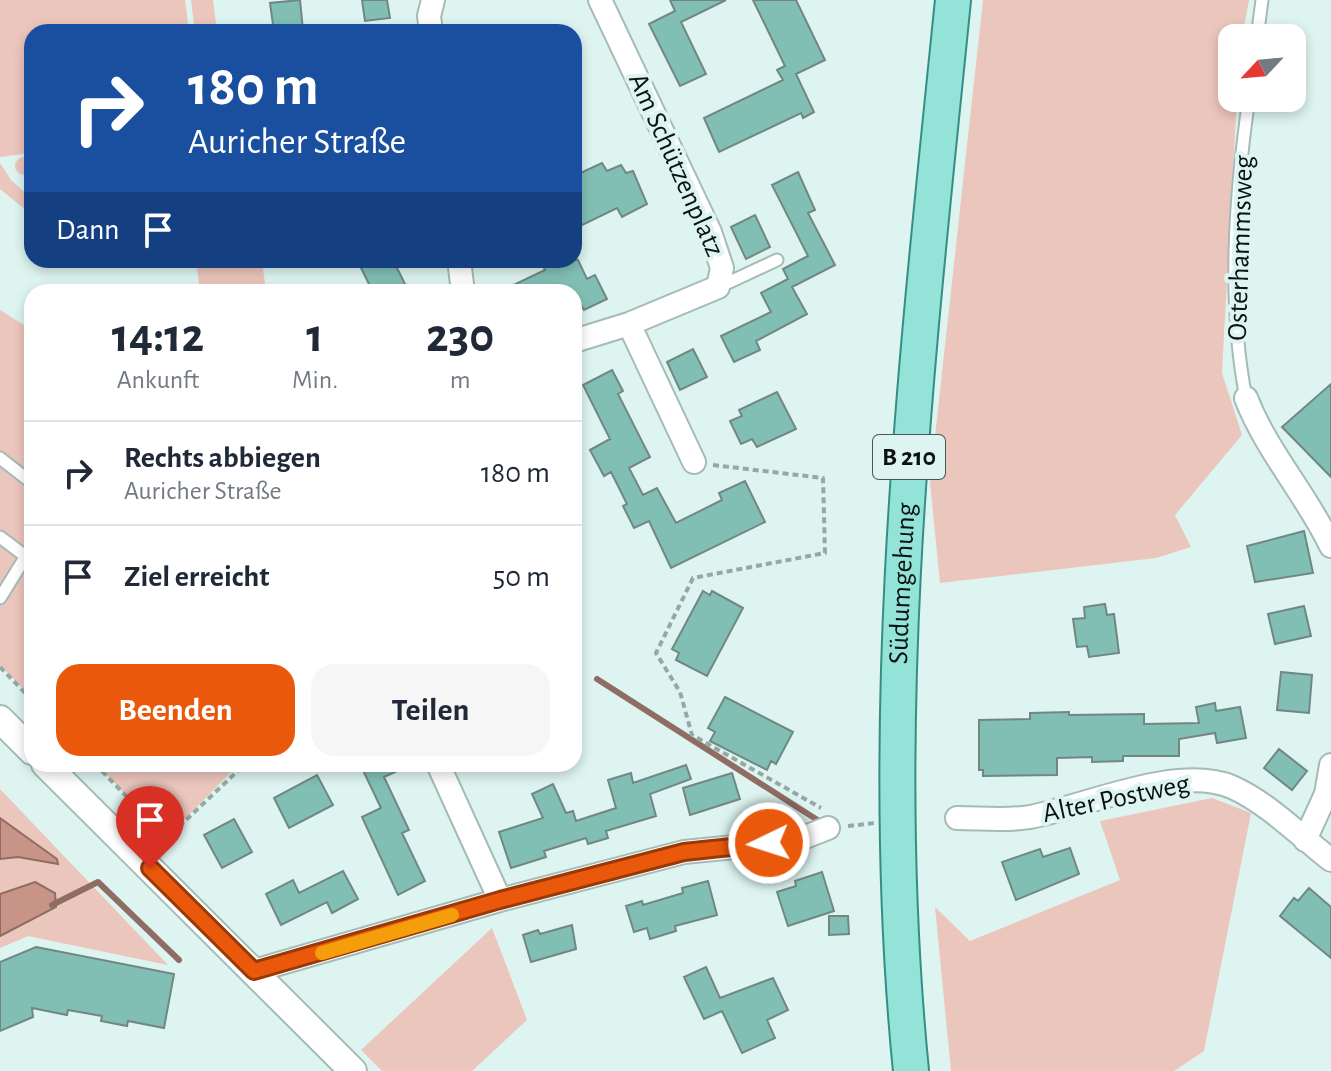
<!DOCTYPE html>
<html lang="de">
<meta charset="utf-8">
<style>
body{margin:0;font-family:"Alegreya Sans",sans-serif;background:#f6f6f7;color:#1f2937;height:100vh;display:flex;flex-direction:column;font-size:30px;white-space:nowrap}
*{box-sizing:border-box;margin:0}
p{font-size:26px;color:#747a83}
.icon{flex:none;width:44px;height:44px;fill:none;stroke:currentColor;stroke-width:2;stroke-linecap:round;stroke-linejoin:round}
.map{position:relative;flex:1;overflow:hidden}
.side{position:absolute;left:24px;top:284px;width:558px;height:488px;display:flex;flex-direction:column;background:#fff;border-radius:24px;box-shadow:0 4px 12px #0003}
.side>*{flex:none}
.top-card{position:absolute;left:24px;top:24px;width:558px;height:244px;border-radius:24px;box-shadow:0 4px 12px #0003;background:#1a4fa0;color:#fff;overflow:hidden}
.needle{width:52px;rotate:244deg}
.tools{position:absolute;left:1218px;top:24px;display:grid;gap:16px}
.tools a{display:grid;place-items:center;width:88px;height:88px;border-radius:16px;background:#fff;box-shadow:0 4px 12px #0003;font-size:40px}
.pin{position:absolute;display:grid;place-items:center;width:68px;height:68px;color:#fff;margin:-82px -34px;border-radius:50% 50% 50% 0;rotate:-45deg;box-shadow:0 0 8px #0007}
.pin .icon{rotate:45deg}
.me{position:absolute;width:88px;margin:-44px;rotate:266deg;stroke-linejoin:round;filter:drop-shadow(0 0 6px #0008)}
.turn{display:flex;align-items:center;gap:28px;height:168px;padding:0 32px;font-size:36px}
.turn .icon{width:104px;height:104px;stroke-width:2.5}
.turn b{display:block;font-size:56px;line-height:68px}
.then{display:flex;align-items:center;height:76px;padding:0 32px;background:#0003;gap:16px;font-size:30px}
.eta{display:flex;justify-content:space-evenly;align-items:center;height:136px;text-align:center}
.eta b{font-size:48px;font-weight:600;line-height:56px}
.cta{display:flex;gap:16px;margin-top:auto;padding:16px 32px}
.cta a{flex:1;height:92px;border-radius:24px;background:#ea580c;color:#fff;font-size:32px;font-weight:600;line-height:92px;text-align:center}
.cta a+a{background:#f6f6f7;color:#1f2937}
ul{padding:0;list-style:none}
li{display:flex;align-items:center;gap:24px;height:104px;padding:0 32px;border-top:2px solid #e0e1e3}
li div{flex:1}
li b{display:block;font-size:30px}
li em{font-style:normal}
.map>svg:first-child{display:block}
</style>
<div class="map">
<svg width="1331" height="1071" viewBox="0 0 1331 1071">
<rect width="100%" height="100%" fill="#ddf4f0"/>
<path fill="#ebc6bc" d="M0 0H185L189 32H32V153L0 157Z
M191 0H213L217 32H195Z
M983 0H1249L1242 38H1232V98H1237L1222 373 1242 435 1175 515 1191 547 1156 558 940 583 930 482Z
M15 166a9 9 0 1 1 18 0a9 9 0 1 1-18 0Z
M0 163 11 180 32 199V215L0 189Z
M196 260H262L266 292H200Z
M0 310 32 330V698L0 665Z
M96 764H239L167 837Z
M0 789 168 965 28 936 0 948Z
M1212 798 1251 813 1204 1051 1174 1071H951L935 907 970 941 1120 880 1100 821Z
M492 928 527 1020 472 1071H382L361 1050Z"/>
<path fill="#c79487" stroke="#8f6d64" stroke-width="2" d="M0 818 57 859 58 864 18 857 0 859Z
M35 882 55 893 56 907 0 936V894Z"/>
<g fill="none" stroke-linecap="round" stroke-linejoin="round">
<path stroke="#8f6d64" stroke-width="6" d="M597 679 819 821
M52 905 98 882 179 960"/>
</g>
<path fill="#81bfb5" stroke="#728783" stroke-width="2" d="M300 0 303 30 274 32 270 3Z
M362 0H387L390 18 365 21Z
M670 0H726L681 22 706 74 680 86 649 24 675 11Z
M753 0H796L825 60 796 74 814 112 803 118 801 113 719 152 704 118 783 80 777 70 785 66Z
M602 163 607 171 621 165 626 173 633 171 647 204 622 217 617 208 574 229V176Z
M798 172 815 210 808 213 835 265 792 287 807 314 756 341 760 350 734 362 721 336 771 312 761 293 788 279 783 269 808 256 772 185Z
M755 215 770 247 746 259 731 227Z
M357 260H393L409 292H373Z
M540 260H578L587 279 595 275 607 299 584 310 578 300 574 302V292H499L545 270Z
M693 349 707 377 680 390 667 362Z
M612 370 623 391 618 394 650 457 629 468 643 495 657 488 676 523 722 500 719 493 745 481 765 522 671 568 649 521 634 528 623 506 627 504 611 472 604 476 590 450 610 439 583 385Z
M1331 384V477L1282 427Z
M777 392 796 429 757 447 752 439 741 444 730 421 742 416 739 410Z
M1304 531 1313 573 1255 582 1247 546Z
M703 591 710 595 712 591 743 608 707 676 676 660 679 653 672 649Z
M1105 604 1107 615 1114 614 1119 653 1089 657 1087 646 1077 647 1073 619 1085 618 1084 607Z
M1304 606 1311 636 1275 644 1268 614Z
M1281 672 1312 675 1309 713 1277 710Z
M725 697 793 732 776 764 771 761 767 770 710 741 715 732 708 728Z
M1215 703 1216 711 1240 707 1246 738 1217 743 1215 733 1179 739V756H1123V761L1092 762V757L1057 758V775L983 776V770H979V720L1030 719V713L1069 712V715L1144 714V724L1199 723 1196 707Z
M1279 749 1307 771 1292 790 1264 768Z
M360 764H412L384 777 409 830 402 833 425 881 398 895 362 817 381 808Z
M686 765 691 779 650 794 656 816 606 831 608 838 588 844 586 838 544 851 546 857 511 868 499 832 543 818 532 794 553 784 566 813 573 811 576 821 616 808 608 780 631 773 633 783Z
M732 773 740 799 690 815 683 788Z
M317 775 333 805 289 828 274 798Z
M234 819 252 852 222 868 204 835Z
M1070 848 1079 874 1016 900 1002 862 1040 849 1043 857Z
M343 871 358 899 332 913 327 902 281 925 266 894 293 880 299 893Z
M822 872 834 911 788 926 777 892 796 886 795 881Z
M708 881 717 915 675 926 676 931 650 939 647 928 634 932 626 906 642 901 643 905 683 893 682 888Z
M1309 888 1331 907V958L1280 916 1294 898 1298 901Z
M829 916H848L849 934 829 935Z
M572 925 576 949 531 962 523 935 538 930 540 934Z
M36 947 174 974 164 1028 128 1021 127 1026 101 1021 102 1016 68 1010 67 1015 32 1008 33 1017 0 1031V962Z
M706 967 720 998 773 978 788 1010 767 1020 775 1038 742 1053 722 1011 704 1019 684 977Z"/>
<g fill="none" stroke-linecap="round" stroke-linejoin="round">
<defs>
<path id="service" d="M1257 38 1262 0
M719 287 777 260
M1246 398C1227 301 1235 195 1249 98
M0 458 32 483
M0 537 32 561
M0 598 26 556"/>
<path id="minor" d="M431 32 429 16 433 0
M459 260 463 292
M629 324 694 462
M574 341 629 324 718 287 722 268 710 232 600 0
M1246 398C1267 452 1306 494 1331 546
M438 764 500 900
M957 818C980 818 1007 821 1030 817 1087 806 1178 764 1232 787 1268 803 1300 836 1331 860
M1305 840 1326 794 1331 765
M254 971 500 900 684 852 795 841 828 828"/>
<path id="tertiary" d="M0 719 32 751
M45 764 353 1071"/>
<g id="primary">
<path id="s1" d="M911 1071C875 712 917 357 953 0"/>
</g>
</defs>
<use href="#service" stroke="#a5bbb7" stroke-width="15"/>
<use href="#minor" stroke="#a5bbb7" stroke-width="26"/>
<use href="#tertiary" stroke="#a5bbb7" stroke-width="30"/>
<use href="#primary" stroke="#358e83" stroke-width="38"/>
<path stroke="#96a8a5" stroke-width="4" stroke-dasharray="6 4" stroke-linecap="butt" d="M713 465 823 478 825 553 693 578 656 653 680 692 692 735 821 808
M0 667 32 700
M95 764 167 838 245 764
M848 826 875 823"/>
<use href="#service" stroke="#fff" stroke-width="11"/>
<use href="#minor" stroke="#fff" stroke-width="22"/>
<use href="#tertiary" stroke="#fff" stroke-width="26"/>
<use href="#primary" stroke="#93e3d9" stroke-width="34"/>
</g>
<g fill="none" stroke-linecap="round" stroke-linejoin="round">
<defs>
<path id="route" d="M150 868 254 971 500 900 684 852 769 843"/>
</defs>
<use href="#route" stroke="#983908" stroke-width="20"/>
<use href="#route" stroke="#ea580c" stroke-width="14"/>
<path stroke="#f59e0b" stroke-width="14" d="M322 953 452 915"/>
</g>
<g text-anchor="middle" dominant-baseline="central" stroke-width="8" stroke-linejoin="round" paint-order="stroke">
<rect fill="#ddf4f0" stroke="#4a5655" stroke-width="2" x="873" y="435" width="72" height="44" rx="6"/>
<g font-size="26" font-weight="bold" fill="#0b1312">
<text x="909" y="457">B 210</text>
</g>
<g font-size="28" fill="#0b1312" stroke="#ddf4f0">
<text transform="translate(676 165) rotate(66)">Am Schützenplatz</text>
<text transform="translate(1241 248) rotate(-88)">Osterhammsweg</text>
<text stroke="none"><textPath href="#s1" startOffset="488">Südumgehung</textPath></text>
<text transform="translate(1116 799) rotate(-12)">Alter Postweg</text>
</g>
</g>
</svg>
<div class="tools">
<a><svg class="needle" viewBox="-14 -14 28 28"><path d="M0-13l5 13h-10z" fill="#e53935"/><path d="M0 13l5-13h-10z" fill="#747a83"/></svg></a>
</div>
<div class="pin" style="left:150px;top:868px;background:#d93025"><svg class="icon" aria-label="arrive" viewBox="0 0 24 24"><path d="M6 21V4h12l-3 4 3 4H6"/></svg></div>
<svg class="me" style="left:769px;top:843px" viewBox="-20 -20 40 40"><circle r="17" fill="#ea580c" stroke="#fff" stroke-width="3"/><path d="M0-11L8 9 0 5-8 9z" fill="#fff"/></svg>
<div class="top-card">
<div class="turn"><svg class="icon" aria-label="right" viewBox="0 0 24 24"><path d="M7 20v-9h11M14 6l5 5-5 5"/></svg><div><b>180 m</b>Auricher Straße</div></div>
<div class="then">Dann<svg class="icon" aria-label="arrive" viewBox="0 0 24 24"><path d="M6 21V4h12l-3 4 3 4H6"/></svg></div>
</div>
<section class="side">
<div class="eta">
<div><b>14:12</b><p>Ankunft</p></div>
<div><b>1</b><p>Min.</p></div>
<div><b>230</b><p>m</p></div>
</div>
<ul>
<li><svg class="icon" aria-label="right" viewBox="0 0 24 24"><path d="M7 20v-9h11M14 6l5 5-5 5"/></svg><div><b>Rechts abbiegen</b><p>Auricher Straße</p></div><em>180 m</em></li>
<li><svg class="icon" aria-label="arrive" viewBox="0 0 24 24"><path d="M6 21V4h12l-3 4 3 4H6"/></svg><div><b>Ziel erreicht</b></div><em>50 m</em></li>
</ul>
<div class="cta"><a>Beenden</a><a>Teilen</a></div>
</section>
</div>
